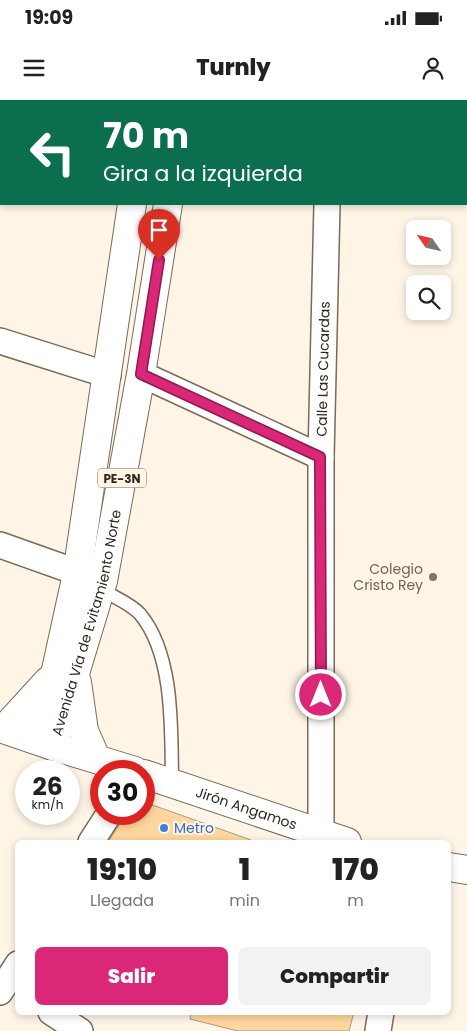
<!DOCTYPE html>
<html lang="es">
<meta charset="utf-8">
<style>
body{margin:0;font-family:Poppins,sans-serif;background:#f2f2f2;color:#222;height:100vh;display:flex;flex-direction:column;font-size:19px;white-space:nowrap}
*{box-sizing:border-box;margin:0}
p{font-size:16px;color:#767676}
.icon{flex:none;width:28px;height:28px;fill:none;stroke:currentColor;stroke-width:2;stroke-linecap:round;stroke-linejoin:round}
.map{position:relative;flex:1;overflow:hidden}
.details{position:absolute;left:15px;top:740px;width:436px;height:175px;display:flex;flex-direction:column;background:#fff;border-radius:8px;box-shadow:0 2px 8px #0003}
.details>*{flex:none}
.hud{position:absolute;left:0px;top:0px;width:468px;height:105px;box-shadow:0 2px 8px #0003;background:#0b6e4f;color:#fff;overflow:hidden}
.needle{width:32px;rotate:304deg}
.fabs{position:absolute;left:406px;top:120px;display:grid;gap:10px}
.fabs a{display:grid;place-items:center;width:45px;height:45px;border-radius:8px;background:#fff;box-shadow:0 2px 8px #0003;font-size:25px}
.speed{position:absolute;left:15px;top:660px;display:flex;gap:10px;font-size:25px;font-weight:700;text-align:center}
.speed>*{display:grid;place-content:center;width:65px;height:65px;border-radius:50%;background:#fff;box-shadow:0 2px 8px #0003;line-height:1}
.speed small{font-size:12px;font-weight:400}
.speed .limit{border:8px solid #d22;background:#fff;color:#111}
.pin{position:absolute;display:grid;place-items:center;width:42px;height:42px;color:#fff;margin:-51px -21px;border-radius:50% 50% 50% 0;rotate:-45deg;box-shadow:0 0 5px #0007}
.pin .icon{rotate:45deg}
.me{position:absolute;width:55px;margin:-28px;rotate:0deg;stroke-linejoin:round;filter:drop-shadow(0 0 4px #0008)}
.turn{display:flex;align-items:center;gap:18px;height:105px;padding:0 20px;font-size:22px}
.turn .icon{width:65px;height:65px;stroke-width:2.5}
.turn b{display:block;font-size:35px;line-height:42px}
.eta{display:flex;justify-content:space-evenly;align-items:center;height:85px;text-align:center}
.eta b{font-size:30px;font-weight:800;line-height:35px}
.cta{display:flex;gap:10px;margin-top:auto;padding:10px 20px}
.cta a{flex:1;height:58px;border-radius:8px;background:#db2777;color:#fff;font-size:20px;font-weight:800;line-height:58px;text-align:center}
.cta a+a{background:#f2f2f2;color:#222}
.status{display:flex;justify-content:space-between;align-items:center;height:35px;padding:0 25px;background:#fff;direction:ltr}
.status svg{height:14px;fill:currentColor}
header{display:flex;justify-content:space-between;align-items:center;height:65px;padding:0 20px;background:#fff;font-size:22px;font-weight:800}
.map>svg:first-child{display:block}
</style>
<div class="status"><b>19:09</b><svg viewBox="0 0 49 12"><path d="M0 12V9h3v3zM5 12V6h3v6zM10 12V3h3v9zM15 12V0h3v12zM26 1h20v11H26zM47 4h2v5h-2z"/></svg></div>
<header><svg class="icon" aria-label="menu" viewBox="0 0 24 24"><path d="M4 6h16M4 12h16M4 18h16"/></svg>Turnly<svg class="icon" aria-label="person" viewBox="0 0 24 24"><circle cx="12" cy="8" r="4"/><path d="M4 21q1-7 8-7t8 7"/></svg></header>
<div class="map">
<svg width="467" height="931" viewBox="0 0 467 931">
<rect width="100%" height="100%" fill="#fef5e7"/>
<path fill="#ffd79e" stroke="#aa9b86" d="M144 702 251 740 250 742H108L121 722 123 714H144Z
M191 912H354L349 931H238L190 919Z"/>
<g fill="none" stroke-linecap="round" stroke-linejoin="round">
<defs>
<path id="service" d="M101 489C113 497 130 503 140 514 175 556 171 632 172 684"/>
<g id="minor">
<path d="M370 0V1"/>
<path d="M0 10H1"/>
<path d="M0 47H1"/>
<path d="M0 241 108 275"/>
<path d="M141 274 321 357"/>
<path d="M0 445 96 479"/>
<path id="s1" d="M321 734V357L327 104"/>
<path d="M91 742 109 714"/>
<path d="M0 892 18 864"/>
<path d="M51 912 80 931"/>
<path d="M378 931 381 912"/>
</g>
<g id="tertiary">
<path d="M466 18H467"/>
<path d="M466 50H467"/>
<path d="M53 646 135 671"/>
<path id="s2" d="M144 674 347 742"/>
<path d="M449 767 467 770"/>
</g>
<g id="trunk">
<path d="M144 1V0"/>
<path d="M181 1V0"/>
<path d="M77 582 84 631 96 658"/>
<path id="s3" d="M0 628 53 646 103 481 141 274 168 104"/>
<path d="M4 629 48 581"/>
<path d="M33 638 56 570 77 474 132 104"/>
</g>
</defs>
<use href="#service" stroke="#786b57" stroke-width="15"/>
<use href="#minor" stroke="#786b57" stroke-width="28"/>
<use href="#tertiary" stroke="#786b57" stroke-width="30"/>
<use href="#trunk" stroke="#786b57" stroke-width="30"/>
<use href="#service" stroke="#fff" stroke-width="12"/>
<use href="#minor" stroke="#fff" stroke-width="25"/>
<use href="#tertiary" stroke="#fff" stroke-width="28"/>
<use href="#trunk" stroke="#fff" stroke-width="28"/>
</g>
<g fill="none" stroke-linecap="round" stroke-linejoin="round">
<defs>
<path id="route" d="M159 160 141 274 320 357 321 595"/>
</defs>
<use href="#route" stroke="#8e194d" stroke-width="12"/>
<use href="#route" stroke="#db2777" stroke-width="9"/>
</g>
<circle fill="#8d6e63" stroke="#fef5e7" stroke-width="2" cx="433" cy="477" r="5"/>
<circle fill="#3f7fe0" stroke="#fef5e7" stroke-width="2" cx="164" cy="728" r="5"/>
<g text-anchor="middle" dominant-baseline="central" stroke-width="4" stroke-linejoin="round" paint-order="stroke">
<rect fill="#fef5e7" stroke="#6c665b" stroke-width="1" x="98" y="368.5" width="48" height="19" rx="4"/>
<g font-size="12" font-weight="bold" fill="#2e281f">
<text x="122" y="378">PE-3N</text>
</g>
<g font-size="14" fill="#2e281f" stroke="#fef5e7">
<text stroke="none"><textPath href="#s1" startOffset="465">Calle Las Cucardas</textPath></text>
<text stroke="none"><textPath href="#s3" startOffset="184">Avenida Vía de Evitamiento Norte</textPath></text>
<text stroke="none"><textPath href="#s2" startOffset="108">Jirón Angamos</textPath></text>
</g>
<g font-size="14" fill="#785e54" stroke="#fef5e7" text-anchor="end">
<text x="423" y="469">Colegio<tspan x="423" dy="16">Cristo Rey</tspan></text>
</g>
<g font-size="14" fill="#366cbe" stroke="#fef5e7" text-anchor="start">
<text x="174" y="728">Metro</text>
</g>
</g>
</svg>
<div class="fabs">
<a><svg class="needle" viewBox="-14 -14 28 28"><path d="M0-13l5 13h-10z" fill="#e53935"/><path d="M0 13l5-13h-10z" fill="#767676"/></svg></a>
<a><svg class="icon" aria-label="search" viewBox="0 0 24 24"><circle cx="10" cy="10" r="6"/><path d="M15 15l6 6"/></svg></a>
</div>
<div class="speed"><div>26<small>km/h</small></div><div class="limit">30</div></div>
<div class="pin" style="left:159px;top:160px;background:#d93025"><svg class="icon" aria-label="arrive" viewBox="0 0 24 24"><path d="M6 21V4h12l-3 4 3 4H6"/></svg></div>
<svg class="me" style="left:321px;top:595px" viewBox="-20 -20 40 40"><circle r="17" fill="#db2777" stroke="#fff" stroke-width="3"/><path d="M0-11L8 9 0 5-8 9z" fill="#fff"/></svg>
<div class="hud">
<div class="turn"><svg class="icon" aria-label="left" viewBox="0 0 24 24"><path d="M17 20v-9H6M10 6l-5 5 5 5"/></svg><div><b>70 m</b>Gira a la izquierda</div></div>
</div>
<section class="details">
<div class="eta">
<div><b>19:10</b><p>Llegada</p></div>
<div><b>1</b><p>min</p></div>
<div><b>170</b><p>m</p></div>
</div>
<div class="cta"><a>Salir</a><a>Compartir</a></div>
</section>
</div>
